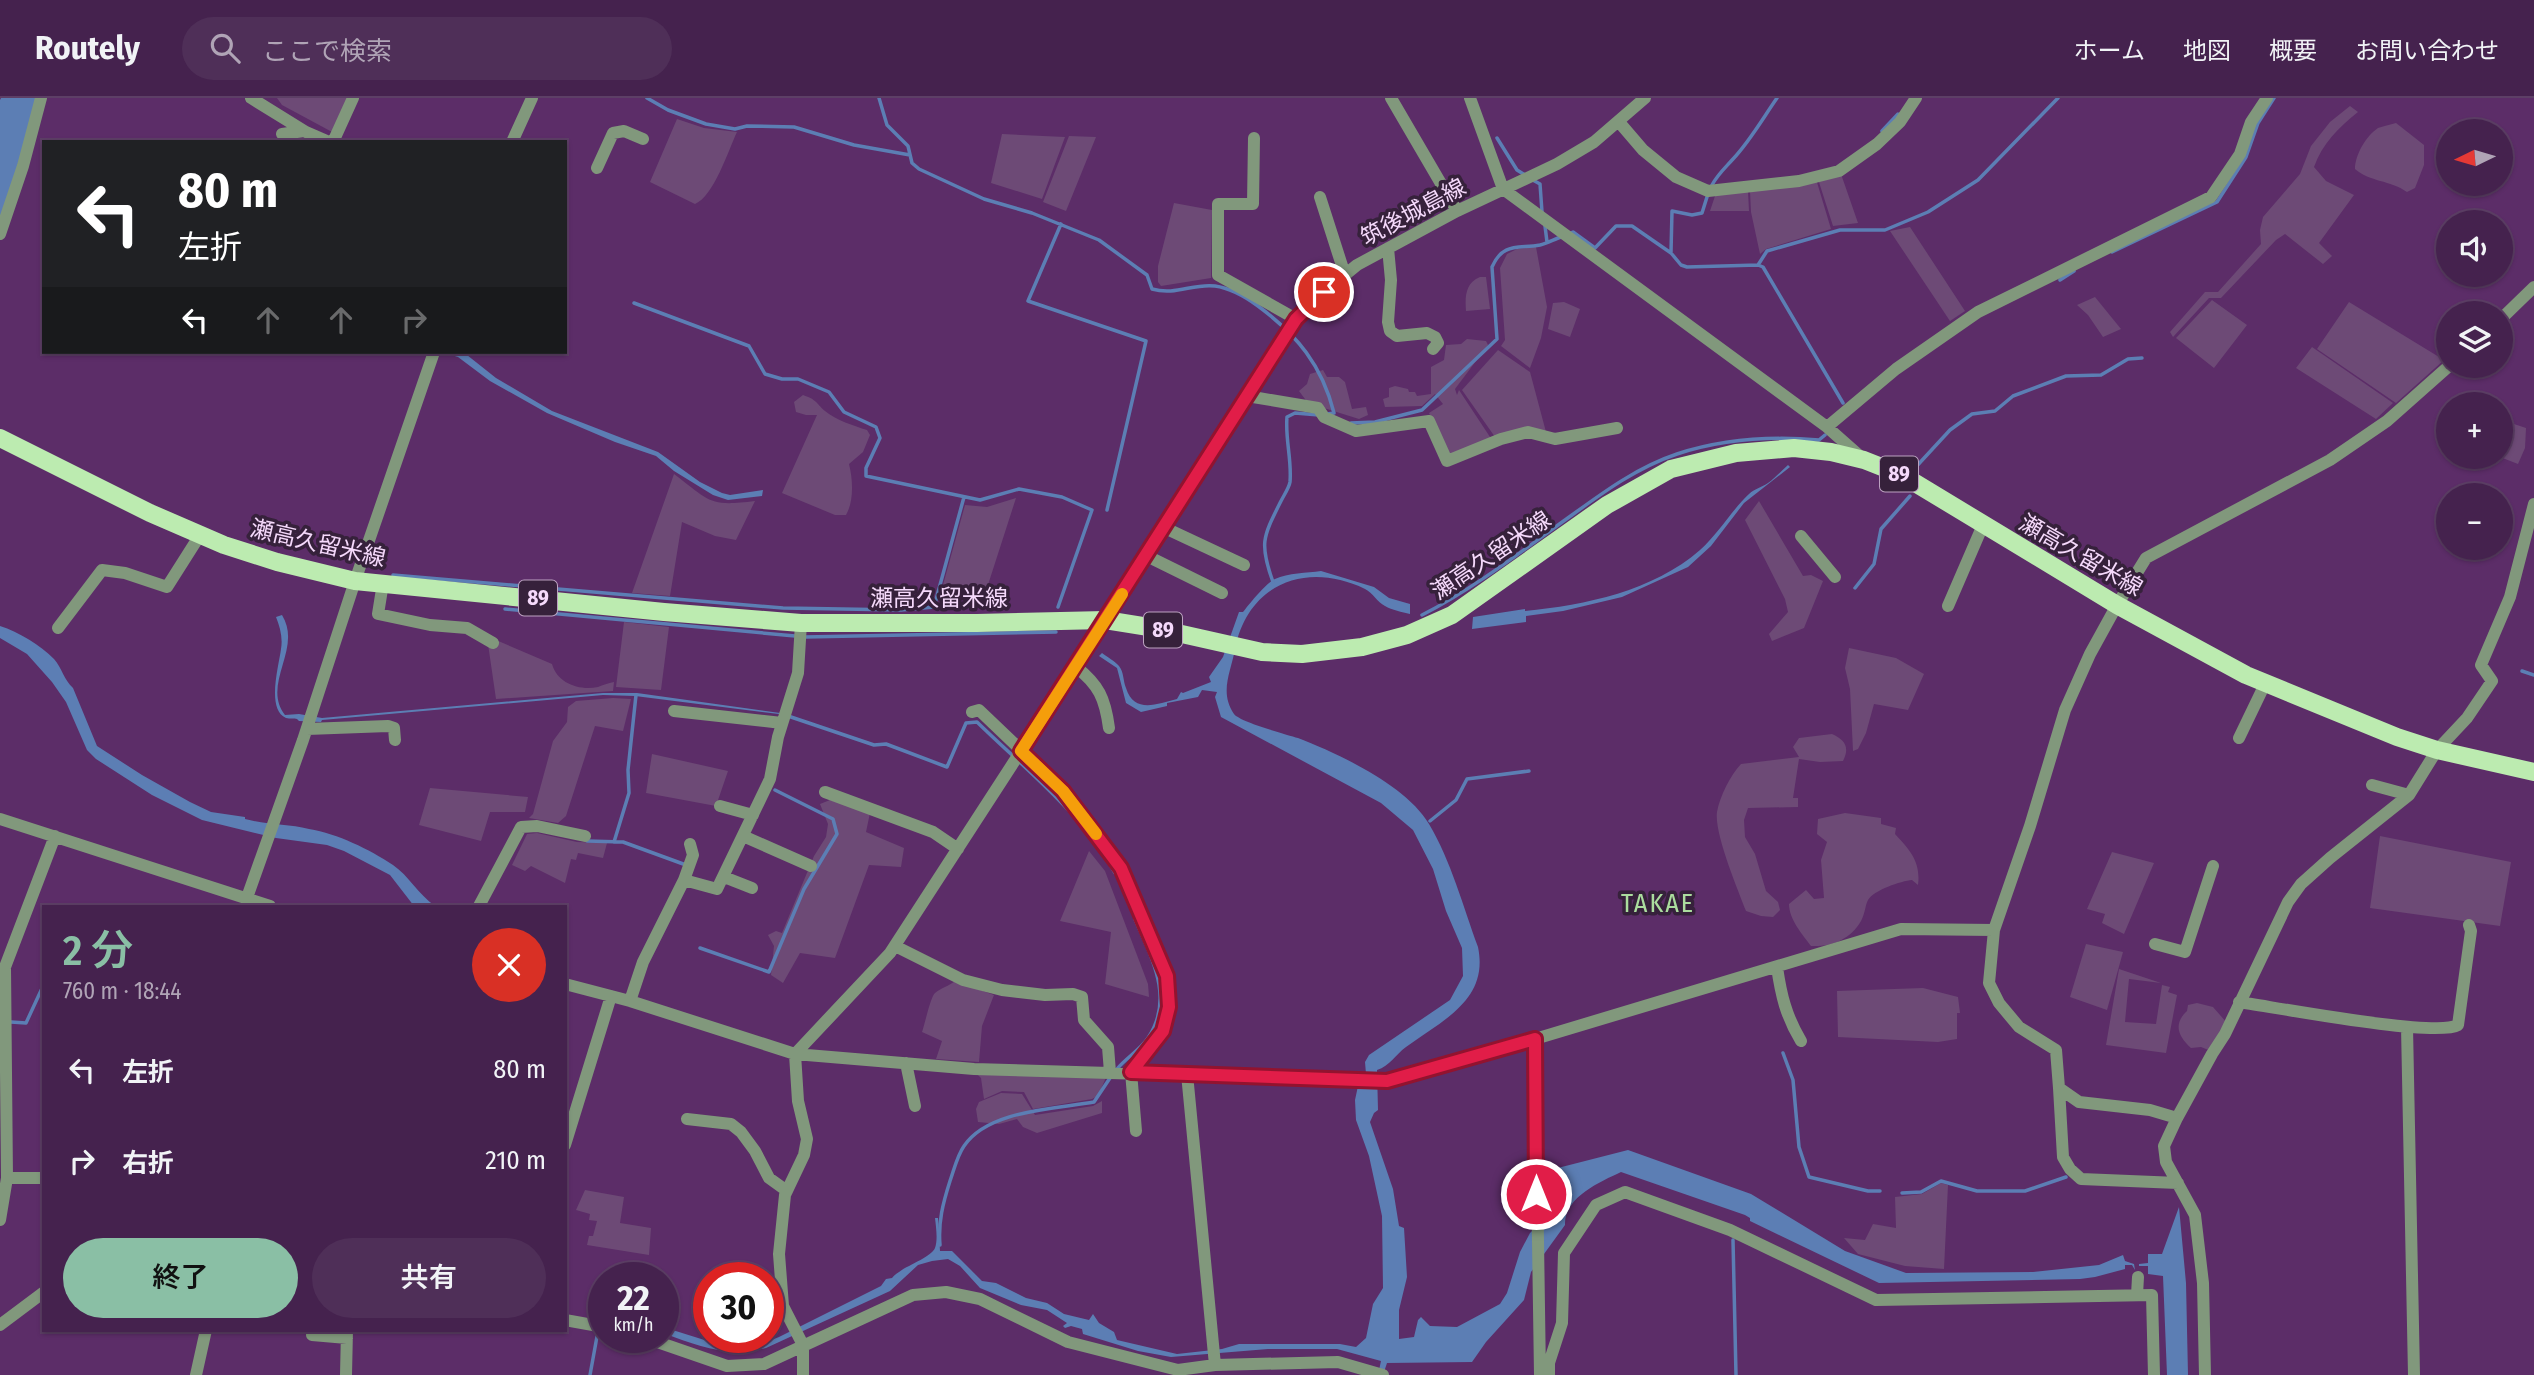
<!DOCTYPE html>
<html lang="ja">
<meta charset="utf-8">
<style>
body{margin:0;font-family:"Fira Sans Condensed","Noto Sans JP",sans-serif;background:#4f2f58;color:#f1f3f6;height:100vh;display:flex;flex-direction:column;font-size:26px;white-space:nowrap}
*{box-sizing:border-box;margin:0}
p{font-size:23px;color:#b0a4b6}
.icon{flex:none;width:38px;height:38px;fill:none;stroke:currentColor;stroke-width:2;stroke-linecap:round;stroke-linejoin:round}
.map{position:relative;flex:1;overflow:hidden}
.sheet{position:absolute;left:42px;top:807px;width:525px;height:427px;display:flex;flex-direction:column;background:#45224e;border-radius:0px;box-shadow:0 2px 5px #0004,0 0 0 2px #5d3f66}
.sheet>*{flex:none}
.hud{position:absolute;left:42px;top:42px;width:525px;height:214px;border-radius:0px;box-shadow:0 2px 5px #0004,0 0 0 2px #5d3f66;background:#202124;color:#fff;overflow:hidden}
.needle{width:46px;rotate:265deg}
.buttons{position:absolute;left:2436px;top:21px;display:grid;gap:14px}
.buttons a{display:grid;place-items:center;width:77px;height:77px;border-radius:50%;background:#45224e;box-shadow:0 2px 5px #0004,0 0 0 2px #5d3f66;font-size:35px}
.speed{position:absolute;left:588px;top:1164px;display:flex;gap:14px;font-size:35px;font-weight:700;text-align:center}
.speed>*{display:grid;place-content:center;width:91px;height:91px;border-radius:50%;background:#45224e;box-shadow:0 2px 5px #0004,0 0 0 2px #5d3f66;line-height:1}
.speed small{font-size:18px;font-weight:400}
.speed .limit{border:10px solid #d22;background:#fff;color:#111}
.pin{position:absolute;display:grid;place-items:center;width:60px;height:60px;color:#fff;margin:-30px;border:4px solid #fff;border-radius:50%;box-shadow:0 2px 7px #0007}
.me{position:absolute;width:77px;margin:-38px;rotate:0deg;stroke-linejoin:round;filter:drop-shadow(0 0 5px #0008)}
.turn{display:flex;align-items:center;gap:24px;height:147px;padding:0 21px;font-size:32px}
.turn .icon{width:91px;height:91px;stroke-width:2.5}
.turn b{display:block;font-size:49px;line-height:60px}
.lanes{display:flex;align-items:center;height:66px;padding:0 21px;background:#0003;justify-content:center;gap:35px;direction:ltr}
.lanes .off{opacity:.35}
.round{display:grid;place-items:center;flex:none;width:74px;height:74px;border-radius:37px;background:#4f2f58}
.summary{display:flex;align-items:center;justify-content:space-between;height:119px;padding:0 21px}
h1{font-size:42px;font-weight:600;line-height:52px;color:#8abfa5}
.button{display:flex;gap:14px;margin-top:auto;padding:14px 21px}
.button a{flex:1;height:80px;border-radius:42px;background:#8abfa5;color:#111;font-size:28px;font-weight:600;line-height:80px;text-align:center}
.button a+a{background:#4f2f58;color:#f1f3f6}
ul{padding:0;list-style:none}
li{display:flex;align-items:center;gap:21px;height:91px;padding:0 21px}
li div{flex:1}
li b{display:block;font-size:26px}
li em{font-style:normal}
header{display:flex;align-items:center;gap:42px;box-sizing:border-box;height:98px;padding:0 35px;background:#45224e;border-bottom:2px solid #5d3f66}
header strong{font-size:33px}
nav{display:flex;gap:38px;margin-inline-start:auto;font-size:24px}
.search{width:490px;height:63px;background:#4f2f58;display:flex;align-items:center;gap:18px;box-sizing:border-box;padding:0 24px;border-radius:38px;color:#b0a4b6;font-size:26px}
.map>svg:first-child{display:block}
</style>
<header>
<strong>Routely</strong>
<div class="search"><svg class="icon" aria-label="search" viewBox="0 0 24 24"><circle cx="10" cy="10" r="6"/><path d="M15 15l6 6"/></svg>ここで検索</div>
<nav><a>ホーム</a><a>地図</a><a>概要</a><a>お問い合わせ</a></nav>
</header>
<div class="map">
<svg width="2534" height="1277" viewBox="0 0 2534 1277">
<rect width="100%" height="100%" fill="#5c2d68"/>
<path fill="#6d4a76" d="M277 0H348L334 35 282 7Z
M2350 8 2358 14C2339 29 2322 46 2314 69L2326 83 2354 97 2319 145 2332 158 2323 166 2285 136 2276 142 2221 200H2209L2173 239 2170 234 2205 194H2218L2261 146 2260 132 2263 119 2300 76 2311 48 2330 24Z
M677 21 704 30 737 34C728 53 714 98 695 106L650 84Z
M2396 25 2424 47V67L2415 90 2407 94C2390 82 2370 84 2355 71 2355 57 2366 38 2378 30 2383 28 2390 27 2396 25Z
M1002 36 1065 39 1042 101 991 85Z
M1069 38 1096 39 1066 113 1043 104Z
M1841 76 1858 125 1833 128 1818 81Z
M1816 81 1831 131 1766 151 1760 156 1751 114 1750 93Z
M1748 93 1749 113H1710L1716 95Z
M1174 105 1212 112 1211 180 1161 188 1158 184V168Z
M1910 129 1965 213 1950 223 1890 133Z
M1536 149 1547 209 1541 240 1530 270 1501 248 1505 242 1500 170 1507 156 1517 151Z
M1480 179H1486L1490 211 1466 213C1465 199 1465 185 1480 179Z
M2095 199 2121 231 2103 239 2088 217 2077 207Z
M2212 202 2247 227 2214 270 2176 240Z
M1564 204 1580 211 1570 239 1548 231 1553 205Z
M2349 204 2444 262 2396 305 2317 251Z
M1467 241 1486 243 1488 247 1455 291 1457 297 1459 292 1492 342 1449 360 1429 315 1443 306 1435 296 1422 308 1385 309 1383 301 1389 299V290L1395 288 1408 291 1409 294H1415L1417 298 1431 296V269L1444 262 1446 247 1461 246Z
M2312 249 2393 305 2376 321 2296 270Z
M1498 252 1530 274 1546 334 1495 339 1462 292Z
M1323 272 1327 279H1339L1345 284 1352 311 1366 309 1368 317 1359 321 1308 305 1299 293 1307 286 1310 276Z
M803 297C817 302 815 304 825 313 836 322 854 328 867 332L870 337 863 354 849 366C853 382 854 403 846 417H835L782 395 817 317H806L796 314 794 304Z
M2505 323 2526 330 2525 350 2518 366 2500 359 2501 334Z
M674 376C710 403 708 409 755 403L736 442 715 438 682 424 670 498 632 495Z
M1016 400 986 493 940 498 965 407 987 409Z
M1759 403 1803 478 1811 477 1823 483 1804 530 1772 543 1769 536 1788 514 1785 501 1745 422Z
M624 524 669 529 661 592 616 589Z
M496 542 552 566C557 585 579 593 598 589 603 587 608 585 614 584L613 593 496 601 488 546Z
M1849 550 1896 560 1924 576 1908 612 1874 606 1866 635 1858 651 1853 653 1850 591 1845 570Z
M613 600 631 601 623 633 595 628 566 718 558 725 529 720 533 716 553 643 567 624 568 609 576 603Z
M1832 636C1845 642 1850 649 1843 663L1820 664 1799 661 1793 700H1798V709L1748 710 1744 722 1745 739 1755 756 1766 793 1778 804 1780 812 1773 819 1761 818 1746 813C1738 792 1714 735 1717 714 1720 698 1730 678 1741 666L1799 659 1793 649 1799 640Z
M652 656 728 673 716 708 646 695Z
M430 690 528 699 525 714H490L481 743 419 727Z
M830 702 870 715 866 734 904 750 901 769 869 767 835 860 800 855 783 885 771 877 774 848 768 837 776 833 782 835 814 758 826 739 828 726 820 706Z
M1845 715 1881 720V726L1896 730 1895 736C1910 752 1921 764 1918 787L1912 782C1901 783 1874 792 1868 802 1865 808 1865 816 1861 823 1850 842 1831 849 1811 848 1802 836 1789 821 1789 806L1806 792 1814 801 1824 800 1821 762 1827 744 1817 736 1818 721Z
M537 735 577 744 607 745 603 760 578 755 576 762 571 761 565 785 531 768 525 773 512 767 527 736Z
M2380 738 2511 764 2500 828 2370 810Z
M1089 753 1105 773 1148 886 1149 899 1105 886 1111 834 1060 823Z
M2112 754 2154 765 2124 836 2102 825 2105 816 2087 811Z
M2086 846 2123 854 2107 912 2070 899Z
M2119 871 2161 885 2129 881 2125 924 2156 926 2162 887 2170 889 2168 894 2177 897 2166 955 2106 947Z
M955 883 994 897 982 928 979 964 936 961 942 943 922 934C925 926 930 900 935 895 941 890 949 888 955 883Z
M1923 890 1958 899 1960 915H1957V941L1938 944 1838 939 1837 893Z
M2197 905 2213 909 2227 925 2211 953 2201 949 2191 950C2178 938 2173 926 2187 913L2188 907Z
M976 975 1107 977 1098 998 1092 1001 1033 1011 1024 994 1002 993 984 1001 981 980Z
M1001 995 1022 996 1035 1017 1093 1008 1102 1003V1015L1037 1035 1023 1029 1017 1021 999 1026 978 1024 976 1011 979 1004Z
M1941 1085 1948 1087 1944 1171 1905 1168 1858 1156 1844 1140 1865 1142 1873 1126 1896 1130 1895 1099 1922 1096Z
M585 1092 624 1099 620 1125 651 1130 649 1157 587 1147 589 1138H593L597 1123 589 1122 590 1116 576 1112Z"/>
<path fill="#5c7eb4" d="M1 0H38L0 127V2Z
M442 254H460L467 257 496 280 552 313 658 354 700 384 722 395 730 397 763 392 762 398 728 402 713 397 674 373 656 358 615 344 547 315 490 283 458 259Z
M1788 367 1790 369 1744 405 1711 448 1688 469 1622 499 1563 513 1526 518V524L1472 531 1473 519 1525 511V513C1586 507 1653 493 1700 452 1719 435 1731 413 1749 396 1754 391 1762 389 1768 385 1775 380 1781 373 1788 367Z
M1321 473 1374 489 1389 500 1410 506V516C1402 514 1392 512 1385 508 1377 504 1373 495 1365 491 1307 463 1248 485 1235 551 1231 574 1219 594 1234 616 1240 624 1285 636 1298 640 1339 656 1406 687 1429 726 1451 763 1463 808 1478 849 1489 902 1443 922 1406 949 1395 957 1390 968 1377 972L1378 1012 1374 1015 1370 1024 1393 1091 1399 1128 1404 1130 1407 1179 1399 1212V1241L1414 1239 1418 1222 1421 1219 1430 1228 1457 1229 1500 1206 1507 1195 1520 1154 1530 1135 1542 1123 1549 1109 1546 1073 1628 1052 1751 1096 1845 1153 1906 1175 2033 1174 2099 1167 2123 1157 2125 1163 2134 1166 2135 1172 2132 1167H2125V1171L2095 1179 2080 1181 1879 1185 1750 1123V1120L1745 1117 1621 1074C1600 1084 1564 1099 1565 1127L1531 1174 1524 1202 1486 1244 1472 1264 1387 1265 1383 1277H1378L1381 1263 1337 1251H1268L1171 1259 1138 1253 1083 1236 1082 1231 1071 1228 1065 1230 1063 1228 1067 1225 1047 1212 1021 1207 980 1190 960 1168 948 1161 932 1163 918 1167 890 1193 766 1250C725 1259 701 1249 663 1235V1229L714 1245 736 1249 756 1248 779 1239 881 1188 886 1181 892 1180C902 1168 930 1161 935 1150 938 1142 936 1129 935 1120H938L940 1153H952L982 1183 996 1185 1026 1200 1047 1205 1064 1216 1089 1222 1093 1216 1099 1225 1114 1234 1117 1242 1177 1256 1222 1251 1239 1246H1340L1356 1249 1366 1240 1373 1206 1383 1190 1382 1118 1369 1058 1356 1022 1355 1002 1358 988 1366 976 1365 964 1369 957 1450 902 1463 878 1462 850 1446 813 1433 771 1413 732 1381 705 1221 619 1215 599 1217 594 1202 592 1198 599 1167 605V608L1141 614 1126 605 1117 570 1099 558 1102 555C1107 559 1115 563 1119 568 1124 574 1123 583 1126 590 1134 616 1157 606 1177 601L1181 594 1183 595 1211 584 1209 579 1223 559 1239 514H1243C1249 506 1267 484 1275 481 1288 475 1307 475 1321 473Z
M282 517C303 551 261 586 285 617L299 616 322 620 603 595H637L780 615 779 616 635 598 603 597 322 622 321 624 299 623 297 621C294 620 290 621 286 620 266 612 279 567 281 551 283 540 280 529 276 519Z
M0 528C19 534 40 547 54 561 62 570 64 582 73 590L97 648 142 677 190 704 211 714 245 719V721C267 727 288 726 309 731 338 736 369 751 393 767 409 778 418 796 435 808H414L390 777 344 753 327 747 276 740 202 722 152 697 96 661 87 652 66 604 52 584 27 556 0 540Z
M2179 1109 2186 1185 2188 1277H2167L2163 1178 2148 1176V1168H2139V1166L2148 1165V1156H2162Z"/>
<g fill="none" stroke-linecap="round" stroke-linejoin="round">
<path stroke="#5c7eb4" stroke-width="3.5" d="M647 0 668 12 706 26 735 31 747 28 794 29 854 47 910 57
M879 0 887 27 908 48 912 65 919 71 984 101 1032 115 1099 142 1147 177 1152 191C1176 198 1193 185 1215 188 1230 190 1247 200 1258 208 1297 237 1322 267 1334 315L1327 316
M1882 33 1898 16
M1497 40 1517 72 1525 77
M1531 81 1540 86 1542 114
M1712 87C1718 76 1725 70 1733 61 1750 43 1763 20 1777 0
M1061 126 1028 203 1146 243 1107 412
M1545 128 1547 144
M1568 136 1573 134 1595 150 1616 128H1632L1671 155 1681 167 1687 169 1758 167 1763 169 1843 305
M1671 154 1672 113 1692 117 1702 115 1707 99
M2112 154 2217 104 2246 59 2258 25 2274 0
M1758 167 1767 153 1840 132H1885L1928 114 1978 82 2058 0
M2060 182 2074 173
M634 205 749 248 765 276 782 281H798L829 294 844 314 876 329 880 340 866 370V378L980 402 1019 391 1062 399 1092 412 1058 509
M1351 325 1375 324 1422 312 1497 241 1492 169C1503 144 1518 151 1540 147 1547 145 1555 141 1561 139
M1914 371 1950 332 1972 316 1995 313 2013 298 2066 278 2101 277 2128 261 2142 260
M393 477 783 510 901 512 934 509 964 399
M1273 484C1259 445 1263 439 1281 403 1284 397 1289 390 1290 384 1292 362 1285 341 1287 319L1295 315 1319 317
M1855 490 1874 466 1881 431 1910 398
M505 511 795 538
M1422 517C1475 490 1523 452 1572 417 1605 393 1638 369 1677 356 1723 341 1772 338 1819 342L1825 337
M805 539 1056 534
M2522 573 2534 577
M788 618 874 647 886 646 947 669 966 625 977 624C1025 671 1082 715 1115 775
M1430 723 1456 702 1467 681 1529 673
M587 743 623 744 686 767
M614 744 629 695 628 672 636 597
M700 850 769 874 804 791 837 736 833 721 775 692
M11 924 26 925 44 886
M1783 955 1793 982 1799 1049 1809 1079 1868 1093H1880
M1117 971C1126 960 1140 952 1148 940 1175 900 1151 859 1135 821
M1902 1095 1921 1094 1941 1083 1977 1093H2025L2066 1079
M1733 1142 1736 1277
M940 1147C938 1124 943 1105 950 1083 954 1072 957 1058 964 1048 988 1012 1055 1011 1094 1004L1110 980
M590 1277 598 1233"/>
<path stroke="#81987c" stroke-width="12" d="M251 0 306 34 329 44
M1391 0 1457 113
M1470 0 1503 91 1827 329 1862 360
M1619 24 1643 52 1676 79 1708 93 1799 83 1839 73 1877 46 1900 24 1916 0
M282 36 304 33
M1254 40 1253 106H1218V177L1296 221
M333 44 353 0
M512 44 532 0
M597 70 613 35 624 33 643 41
M1320 99 1345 177
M0 136 23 68 41 0
M1388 150 1391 182 1388 224 1390 233 1397 238 1427 235 1435 239 1438 245 1433 251
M2501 221 2534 189
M1247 298 1318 310 1324 319 1356 333 1429 323 1447 363 1501 341 1528 334 1555 341 1617 330
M1827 329 1896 271 1978 214 2211 99 2240 56 2251 24 2267 0
M1165 430 1244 467
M1801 438 1835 479
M1147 458 1222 495
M383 485 378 516 430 527 467 530 493 545
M1948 508 1983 427
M58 530 102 472 125 475 167 489 200 437
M1075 568C1099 587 1105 600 1109 630
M674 613 782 625
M972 614 979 612 1064 693 1115 761 1167 878 1169 909 1163 933 1131 974 1136 1033
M307 631 388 628 394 630 395 642
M2239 640 2265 586
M2372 687 2409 697
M825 694 933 734 958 751
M720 708 753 717
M0 721 270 808
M743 738 811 768
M724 779 752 790
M684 782 693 757 690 746
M244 808 303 642 355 483 434 254
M479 808 521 729 537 728 585 738
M2155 846 2185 854 2213 768
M895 848 963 882 1002 892 1045 897 1073 896 1082 899 1084 922 1108 949 1110 974
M1777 869C1781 897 1786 918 1801 943
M565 886 630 903 795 956 974 971 1387 983 1535 941 1901 831 1994 832
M630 903 643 864 684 782 717 791 770 681 778 639 798 575 801 525
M2239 904C2274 909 2436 940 2458 927L2471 833 2469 827
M2407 929 2414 1277
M1535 941 1540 1277
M906 965 915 1008
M1187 976 1215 1267
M2059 990 2063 1059 2070 1071 2081 1081 2178 1085
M2177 1020 2150 1012 2079 1004 2059 990 2056 952 2019 929 1999 905 1989 885 1994 832 2030 728 2065 612 2090 556 2117 507 2146 460 2330 362 2387 323 2449 268
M687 1021 731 1026 741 1034 755 1053 769 1080 787 1093
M565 1047 611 898
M7 1080H44
M0 1122 7 1080 5 869 55 738
M2137 1197 2138 1179
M565 1222 604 1229
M0 1227 44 1194
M312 1237 347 1240
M643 1239 727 1268 764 1266 913 1197 946 1194 980 1201 1068 1244 1178 1272 1215 1267 1338 1264 1383 1277
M196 1277 206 1232
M346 1277 347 1232
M803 1277V1247L783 1208 779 1156 785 1097 804 1057 807 1041 798 1003 795 956 890 855 1139 471 1296 221 1324 194 1357 167 1457 113 1557 66 1594 44 1645 0
M1549 1277V1265L1562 1225 1564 1155 1596 1107 1625 1094 1730 1132 1876 1202 2152 1197 2154 1277
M2205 1277 2203 1185 2195 1117 2166 1064 2164 1048 2177 1020 2212 956 2225 936 2288 804 2301 786 2330 760 2409 697 2437 652 2467 620 2492 583 2481 567 2510 499 2534 406"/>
<path stroke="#bcebb0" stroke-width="18" d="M0 340 150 415 224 447 277 464 355 483 664 514 801 525H977L1105 522 1155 530 1262 554 1302 556 1362 549 1407 537 1452 517 1607 407 1671 371 1736 355 1794 350 1831 354 1864 362 1902 377 2117 507 2246 577 2397 639 2437 652 2534 674"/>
</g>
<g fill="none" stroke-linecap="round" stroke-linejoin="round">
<defs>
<path id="route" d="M1324 194 1296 221 1021 653 1063 693 1121 770 1167 878 1169 909 1163 933 1131 974 1387 983 1535 941 1536 1096"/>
</defs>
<use href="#route" stroke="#92132f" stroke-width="18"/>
<use href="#route" stroke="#e11d48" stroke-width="12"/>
<path stroke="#f59e0b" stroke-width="12" d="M1096 736 1063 693 1021 653 1122 496"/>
</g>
<g text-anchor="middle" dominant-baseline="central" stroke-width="7" stroke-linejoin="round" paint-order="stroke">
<g fill="#36213b" stroke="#bca2c1" stroke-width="2">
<rect x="1880" y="358.5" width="38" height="35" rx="5"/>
<rect x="519" y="482.5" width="38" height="35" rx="5"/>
<rect x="1144" y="514.5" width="38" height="35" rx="5"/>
</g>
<g font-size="21" font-weight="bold" fill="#f5d9fb">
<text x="1899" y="376">89</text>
<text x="538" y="500">89</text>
<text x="1163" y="532">89</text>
</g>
<g font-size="23" fill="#f5d9fb" stroke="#36213b">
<text transform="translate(1413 114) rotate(-28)">筑後城島線</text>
<text transform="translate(318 445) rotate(13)">瀬高久留米線</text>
<text transform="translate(1491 457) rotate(-34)">瀬高久留米線</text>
<text transform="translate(2081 457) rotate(30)">瀬高久留米線</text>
<text x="939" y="500">瀬高久留米線</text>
</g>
<g font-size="26" letter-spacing="2" fill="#abdd9e" stroke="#36213b">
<text x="1658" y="805">TAKAE</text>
</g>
</g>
</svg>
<div class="buttons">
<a><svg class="needle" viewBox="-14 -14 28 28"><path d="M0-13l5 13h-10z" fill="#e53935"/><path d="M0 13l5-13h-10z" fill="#b0a4b6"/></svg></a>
<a><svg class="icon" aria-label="sound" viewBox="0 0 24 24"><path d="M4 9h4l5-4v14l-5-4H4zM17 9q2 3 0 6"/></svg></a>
<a><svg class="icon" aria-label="layers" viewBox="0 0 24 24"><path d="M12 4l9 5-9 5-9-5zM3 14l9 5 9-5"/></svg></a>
<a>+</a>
<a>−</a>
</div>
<div class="speed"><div>22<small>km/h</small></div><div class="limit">30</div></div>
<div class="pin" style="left:1324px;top:194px;background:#d93025"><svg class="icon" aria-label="arrive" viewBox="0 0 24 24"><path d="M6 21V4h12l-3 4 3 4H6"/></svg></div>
<svg class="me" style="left:1536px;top:1096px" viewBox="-20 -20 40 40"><circle r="17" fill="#e11d48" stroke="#fff" stroke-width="3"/><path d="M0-11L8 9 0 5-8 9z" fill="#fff"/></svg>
<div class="hud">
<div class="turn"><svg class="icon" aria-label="left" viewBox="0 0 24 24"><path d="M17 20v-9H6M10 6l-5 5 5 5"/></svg><div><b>80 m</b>左折</div></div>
<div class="lanes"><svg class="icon" aria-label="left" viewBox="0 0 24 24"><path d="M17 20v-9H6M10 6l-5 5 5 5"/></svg><svg class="icon off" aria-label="ahead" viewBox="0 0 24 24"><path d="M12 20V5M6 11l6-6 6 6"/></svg><svg class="icon off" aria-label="ahead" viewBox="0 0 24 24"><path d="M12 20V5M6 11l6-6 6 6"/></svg><svg class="icon off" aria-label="right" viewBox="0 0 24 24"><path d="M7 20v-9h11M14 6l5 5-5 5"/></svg></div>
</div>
<section class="sheet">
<div class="summary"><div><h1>2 分</h1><p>760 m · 18:44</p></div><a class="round" style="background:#d93025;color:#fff"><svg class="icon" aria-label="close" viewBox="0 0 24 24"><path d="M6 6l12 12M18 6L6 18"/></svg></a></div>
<ul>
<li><svg class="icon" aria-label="left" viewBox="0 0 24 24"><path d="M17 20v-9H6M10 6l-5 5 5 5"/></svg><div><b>左折</b></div><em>80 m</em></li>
<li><svg class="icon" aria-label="right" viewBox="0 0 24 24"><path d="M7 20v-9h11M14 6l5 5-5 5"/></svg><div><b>右折</b></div><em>210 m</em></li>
</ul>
<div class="button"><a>終了</a><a>共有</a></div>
</section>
</div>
